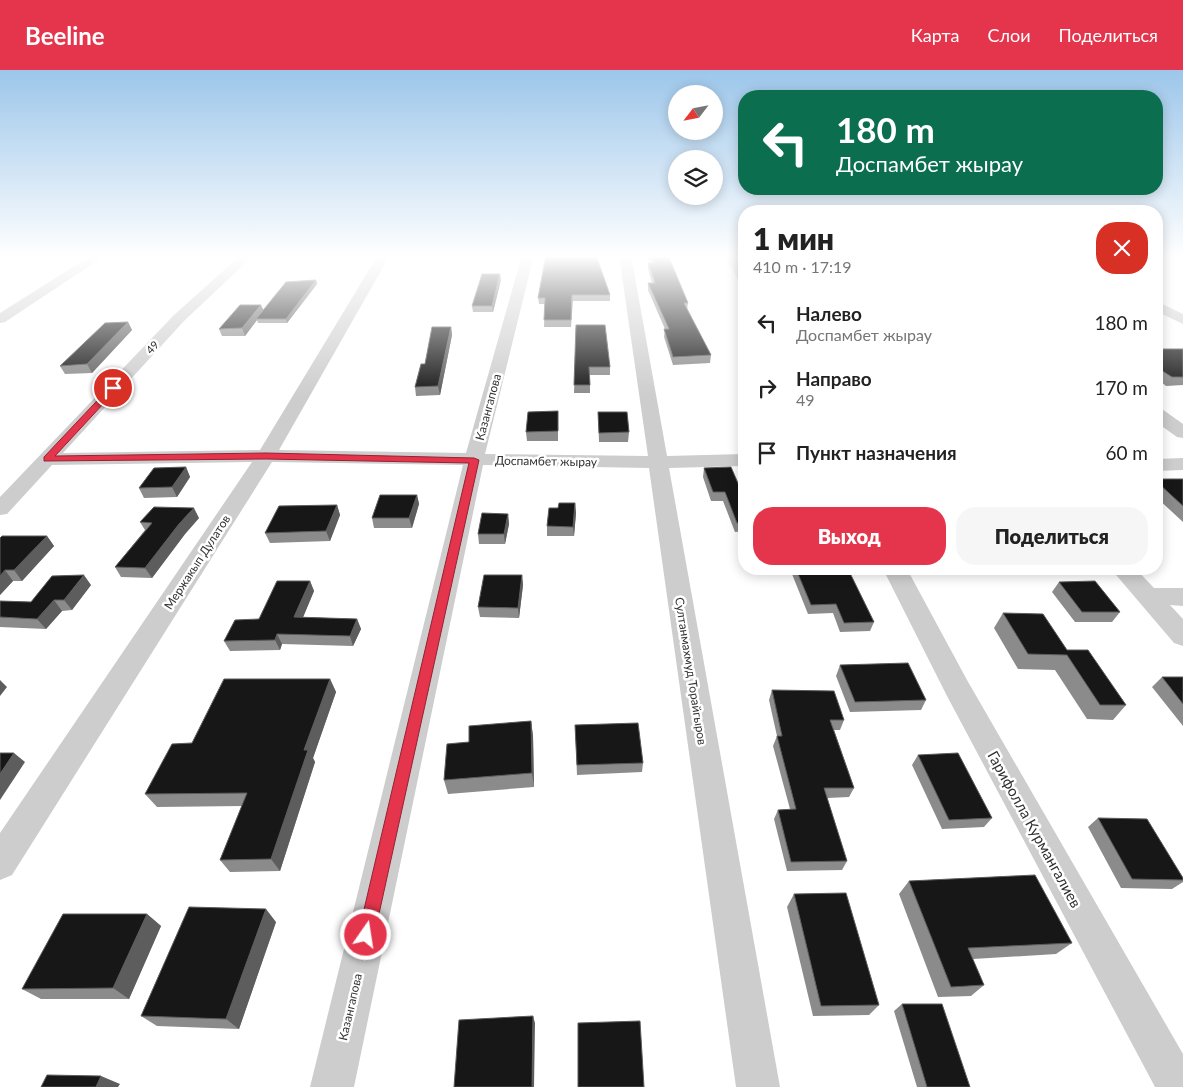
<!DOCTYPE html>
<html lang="ru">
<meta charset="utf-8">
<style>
body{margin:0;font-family:Lato,sans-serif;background:#f6f6f6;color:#222;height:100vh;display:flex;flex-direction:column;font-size:19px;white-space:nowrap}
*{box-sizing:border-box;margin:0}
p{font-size:16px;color:#767676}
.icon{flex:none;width:28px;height:28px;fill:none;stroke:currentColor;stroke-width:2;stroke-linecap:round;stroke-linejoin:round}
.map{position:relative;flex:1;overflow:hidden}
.side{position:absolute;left:738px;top:135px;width:425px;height:370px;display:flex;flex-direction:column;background:#fff;border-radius:20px;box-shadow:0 2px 12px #0003}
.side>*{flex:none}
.banner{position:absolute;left:738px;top:20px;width:425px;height:105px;border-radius:20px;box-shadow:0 2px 12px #0003;background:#0b6e4f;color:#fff;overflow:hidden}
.needle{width:32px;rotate:238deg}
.tools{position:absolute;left:668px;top:15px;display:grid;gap:10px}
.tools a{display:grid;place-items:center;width:55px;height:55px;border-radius:50%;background:#fff;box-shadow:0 2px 12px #0003;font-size:25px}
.pin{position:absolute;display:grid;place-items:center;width:42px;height:42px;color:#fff;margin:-21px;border:2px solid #fff;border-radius:50%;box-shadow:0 1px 5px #0007}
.me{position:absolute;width:55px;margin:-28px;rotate:13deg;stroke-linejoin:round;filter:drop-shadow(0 0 4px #0008)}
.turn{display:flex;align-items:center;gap:18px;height:105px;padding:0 15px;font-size:22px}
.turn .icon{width:65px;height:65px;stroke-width:2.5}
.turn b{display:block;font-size:35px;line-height:42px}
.round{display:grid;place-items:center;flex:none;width:52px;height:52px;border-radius:20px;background:#f6f6f6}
.head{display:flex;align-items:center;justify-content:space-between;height:85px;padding:0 15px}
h1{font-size:30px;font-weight:800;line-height:38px}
.action{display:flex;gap:10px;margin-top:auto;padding:10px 15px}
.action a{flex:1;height:58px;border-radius:20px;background:#e4354c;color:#fff;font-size:20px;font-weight:800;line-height:58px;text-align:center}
.action a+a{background:#f6f6f6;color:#222}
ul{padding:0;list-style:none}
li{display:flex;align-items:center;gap:15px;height:65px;padding:0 15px}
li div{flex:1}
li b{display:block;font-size:19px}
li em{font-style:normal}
header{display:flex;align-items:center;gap:30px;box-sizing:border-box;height:70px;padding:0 25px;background:#e4354c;color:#fff}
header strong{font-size:24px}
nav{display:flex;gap:28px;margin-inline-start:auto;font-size:18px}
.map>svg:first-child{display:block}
</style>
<header>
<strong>Beeline</strong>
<nav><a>Карта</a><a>Слои</a><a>Поделиться</a></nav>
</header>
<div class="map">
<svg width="1183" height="1017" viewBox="0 0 1183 1017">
<rect width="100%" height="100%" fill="#fff"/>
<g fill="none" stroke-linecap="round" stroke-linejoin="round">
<path fill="#cdcdcd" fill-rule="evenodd" d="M92 185H106L5 252 0 253V243Z
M241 185H254L184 251 63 383 260 380 378 185H390L279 380 466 383 522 185H534L485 384 648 386 619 185H631L667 386 744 384V396L669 398 780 1017H736L649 398 483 395 354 1017H310L463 395 272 392 12 805 0 810V763L252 392 52 395 7 444 0 445V427L174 245Z
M725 185H737L744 198V213L738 209Z
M1156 231 1183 244V254L1156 241Z
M1156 338 1162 339 1183 354V368L1177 367 1156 352Z
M1183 388V400L1156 401V389Z
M883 499H907L967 610 1183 984V1017H1155L947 626Z
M1111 499H1136L1154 518H1183V536L1170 535 1183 549V576L1174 573Z"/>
</g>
<path fill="#8b8b8b" d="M646 185H668L688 233 687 240 711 285 710 293 673 295 664 267 665 259 648 220V213H652L648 199V193H650Z
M546 188 610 225V231H573L571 257H544L545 234H539L538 228Z
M316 210 317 214 287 253H258L257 250 245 266H222L219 259 263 240Z
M501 210 493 242H473L472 236Z
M128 252 132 260 92 303 65 304 60 296Z
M576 255 610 297V305H590V323H574Z
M451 257 452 265 440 325 416 326 415 317 425 294Z
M1156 279H1183V315L1166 316 1156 308Z
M598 342 629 362 628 372H599Z
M558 351V371H527L526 362Z
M186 397 190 407 177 427 144 428 139 418Z
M704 398 744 427V461L735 462 723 431H711L703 407Z
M1156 409H1183V452L1156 427Z
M417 425 419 434 412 458H374L372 448Z
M575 433 576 443 574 466H547V456L558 438Z
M337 435 340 445 330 471 270 473 265 463Z
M508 444 509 454 505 474H479L478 464Z
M199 448 185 464 152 508 121 507 115 497 145 460 140 452Z
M47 466 54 476 22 511H13L0 525V468Z
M775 499H823L874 552 870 561 840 562 833 543 808 544 792 504H777Z
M522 505 523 515 519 548 480 547 478 537Z
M310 511 314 521 303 547 357 549 361 559 353 576 282 574 280 580 230 581 224 571 259 549Z
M1059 512 1120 542 1112 552H1075L1052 522Z
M91 515 72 540 62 541 46 559 0 557V531L31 532Z
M1003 543 1067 580 1126 635 1113 650 1087 649 1055 600 1018 599 994 558Z
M840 595 926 630 921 640 850 642 836 606Z
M1162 607H1183V656L1152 617Z
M330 609 336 622 313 688 315 692 280 801 230 802 220 790 242 736 157 737 145 724 192 673Z
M772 620 844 650 840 660H834L854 718 849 727 827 728 847 791 842 800 787 801 774 749 778 740 790 739 773 676 777 666 769 630Z
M531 651 533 666 534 717 448 724 444 710 469 672Z
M575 655 643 693 642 702 577 705Z
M918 685 992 748 984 757 942 759 912 695Z
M1098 748 1183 808V812L1172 819 1121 818 1088 757Z
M909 811 1072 873 1056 884 973 889 984 915 971 926 938 927 899 824Z
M794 824 879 935 869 945 813 946 787 837Z
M147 844 161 856 129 929H41L22 919Z
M276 852 239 959 157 956 141 946Z
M902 934 970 1017H917L894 941Z"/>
<path fill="#5d5d5d" d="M500 204 501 210 493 242 492 236Z
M316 210 317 214 287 253 286 249Z
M261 235 264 241 256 249 257 250 245 266 242 258Z
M128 252 132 260 92 303 87 294Z
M451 257 452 265 440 325 438 316Z
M186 397 190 407 177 427 172 417Z
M417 425 419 434 412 458 409 448Z
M575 433 576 443 574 466 573 457Z
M337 435 340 445 330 471 326 461Z
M194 438 199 448 185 464 152 508 145 498 179 454Z
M508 444 509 454 505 474 504 464Z
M47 466 54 476 22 511 14 500Z
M5 500 13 511 0 525V506Z
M84 505 91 515 72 540 64 530Z
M522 505 523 515 519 548 518 538Z
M310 511 314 521 299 557 294 547Z
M54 530 62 541 46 559 37 549Z
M357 549 361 559 353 576 350 566Z
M277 564 282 574 280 580 275 570Z
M330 609 336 622 313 688 315 692 280 801 271 789 304 680Z
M0 610 7 617 0 626Z
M531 651 533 666 534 717 532 703Z
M14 683 25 692 0 730V704Z
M266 839 276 852 239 959 226 949Z
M147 844 161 856 129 929 113 918Z
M533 946 535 953 534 1017H532Z
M101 1006 120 1014 118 1017H96Z"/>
<path fill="#171717" stroke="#5d5d5d" d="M546 185H596L610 225H572L571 250H544L545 228H538Z
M650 185H668L688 233H684L711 285 673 287 664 259H669L648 213H655L648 193H654Z
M482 204H500L492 236H472Z
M316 210 286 249H256L286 212Z
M240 235H261L242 258 219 259Z
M128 252 87 294 60 296 105 253Z
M576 255H605L610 297H589L590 315H574Z
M432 257H451L438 316 415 317 421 294H425Z
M1156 279H1183V307H1172L1156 297Z
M558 341V361L526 362 528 342Z
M598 342H627L629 362 599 363Z
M186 397 172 417 139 418 154 398Z
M731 397 744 427V452L737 453 725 422H713L704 398Z
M1156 409H1183V436L1156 411Z
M380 425H417L409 448H372Z
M559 433H575L573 457 547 456 549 438H558Z
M337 435 326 461 265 463 279 436Z
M154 437 194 438 179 454 145 498 115 497 152 453 140 452Z
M482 443 508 444 504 464H478Z
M2 466H47L14 500H5L0 506V468Z
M796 499H823V500L848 499 874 552 844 553 836 534 811 535Z
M84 505 64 530H54L37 549 0 547V531L31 532 52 506Z
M484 505H522L518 538 478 537Z
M277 511H310L294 547 357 549 350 566 277 564 275 570 224 571 235 550 259 549Z
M1095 511 1120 542H1082L1059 512Z
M1003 543 1043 544 1067 580H1088L1126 635H1100L1067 585 1028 584Z
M908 593 926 630 855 632 840 595Z
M1162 607H1183V634Z
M224 609H330L304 680H308L271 789 220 790 247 723 145 724 172 674 192 673Z
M772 620 834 621 844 650H830L854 718H824L847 791 791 792 778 740 796 739 777 666H782Z
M531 651 532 703 444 710 447 674 469 672V656Z
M638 653 643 693 577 695 575 655Z
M0 683H14L0 704Z
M958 683 992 748 949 750 918 685Z
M1098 748 1147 749 1183 808V810L1132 809Z
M1035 805 1072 873 968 878 984 915 951 917 909 811Z
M846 823 879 935 821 936 794 824Z
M189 837 266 839 226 949 141 946Z
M63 844H147L113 918 22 919Z
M902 934H942L970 1017H927Z
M533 946 532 1017H454L459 950Z
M640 951 644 1017H578V953Z
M47 1005 101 1006 96 1017H41Z"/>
<linearGradient id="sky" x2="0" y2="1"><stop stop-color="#9cc6ea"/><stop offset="0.57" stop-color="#fff"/><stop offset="1" stop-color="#fff" stop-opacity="0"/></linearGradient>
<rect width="1183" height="327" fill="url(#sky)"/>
<path fill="#e4354c" stroke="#942231" d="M113 316 117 318 116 320 55 386 266 383 474 388 479 390 373 871 366 874 360 871 358 865 469 393 266 389 44 391V387L110 317Z"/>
<g text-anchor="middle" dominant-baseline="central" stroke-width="5" stroke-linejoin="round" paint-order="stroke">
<g font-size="11" fill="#303030" stroke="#fff">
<text transform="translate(152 277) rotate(-47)">49</text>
</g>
<g font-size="12" fill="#303030" stroke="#fff">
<text transform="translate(488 337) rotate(-75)">Казангапова</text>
<text transform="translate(546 391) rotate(1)">Доспамбет жырау</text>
<text transform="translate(197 492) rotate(-57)">Мержакып Дулатов</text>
<text transform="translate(691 601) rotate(81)">Султанмахмуд Торайгыров</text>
<text transform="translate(350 937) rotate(-77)">Казангапова</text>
</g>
<g font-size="15" fill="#303030" stroke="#fff">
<text transform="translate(1035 759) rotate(61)">Гарифолла Курмангалиев</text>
</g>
</g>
</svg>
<div class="tools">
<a><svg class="needle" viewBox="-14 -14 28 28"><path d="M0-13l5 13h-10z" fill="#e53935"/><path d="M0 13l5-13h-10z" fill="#767676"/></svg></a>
<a><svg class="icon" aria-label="layers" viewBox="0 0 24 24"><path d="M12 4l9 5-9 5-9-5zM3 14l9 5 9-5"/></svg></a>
</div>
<div class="pin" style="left:113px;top:318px;background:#d93025"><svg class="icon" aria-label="arrive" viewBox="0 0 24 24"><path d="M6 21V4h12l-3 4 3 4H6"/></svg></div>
<svg class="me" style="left:366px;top:865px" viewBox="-20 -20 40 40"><circle r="17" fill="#e4354c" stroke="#fff" stroke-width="3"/><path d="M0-11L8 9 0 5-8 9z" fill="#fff"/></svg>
<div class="banner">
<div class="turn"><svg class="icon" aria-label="left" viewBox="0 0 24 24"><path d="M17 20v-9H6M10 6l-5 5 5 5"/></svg><div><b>180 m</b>Доспамбет жырау</div></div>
</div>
<section class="side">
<div class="head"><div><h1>1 мин</h1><p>410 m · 17:19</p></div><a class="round" style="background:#d93025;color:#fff"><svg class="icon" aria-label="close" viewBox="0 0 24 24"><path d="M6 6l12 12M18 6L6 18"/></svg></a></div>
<ul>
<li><svg class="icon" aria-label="left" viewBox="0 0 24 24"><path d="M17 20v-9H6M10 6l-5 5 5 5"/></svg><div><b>Налево</b><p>Доспамбет жырау</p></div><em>180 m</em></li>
<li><svg class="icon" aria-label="right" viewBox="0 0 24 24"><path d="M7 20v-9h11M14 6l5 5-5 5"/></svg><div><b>Направо</b><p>49</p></div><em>170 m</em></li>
<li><svg class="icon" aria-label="arrive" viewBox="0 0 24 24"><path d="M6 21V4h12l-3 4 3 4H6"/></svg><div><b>Пункт назначения</b></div><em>60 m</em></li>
</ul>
<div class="action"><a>Выход</a><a>Поделиться</a></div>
</section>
</div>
